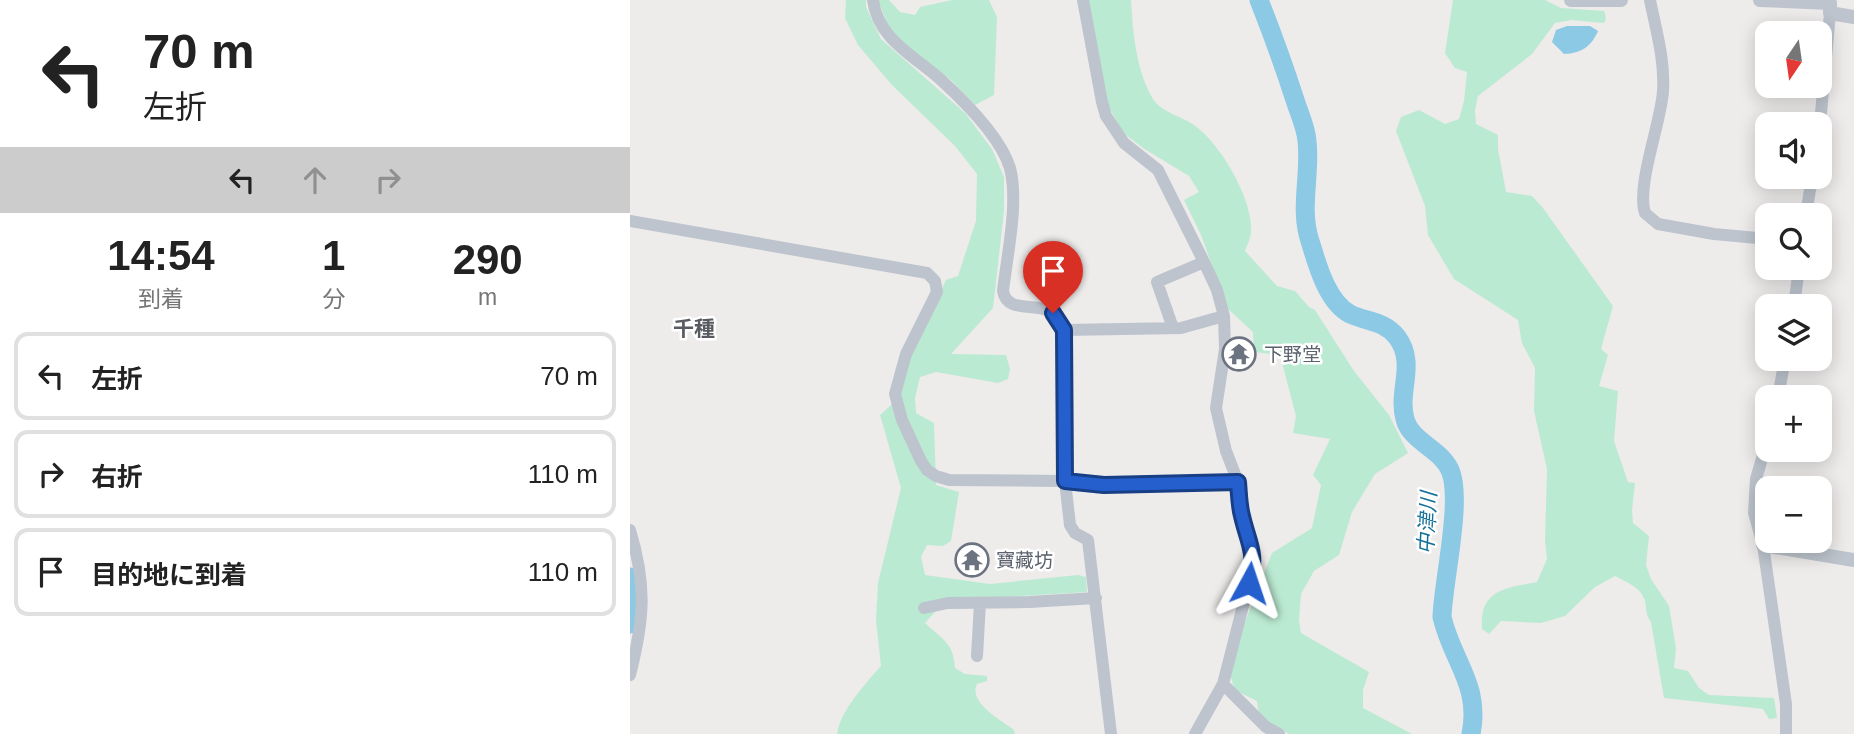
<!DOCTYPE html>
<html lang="ja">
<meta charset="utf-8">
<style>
body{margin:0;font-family:Helvetica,"Noto Sans JP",sans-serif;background:#f2f2f2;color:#222;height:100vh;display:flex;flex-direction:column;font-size:26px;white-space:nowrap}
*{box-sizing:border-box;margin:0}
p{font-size:23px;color:#767676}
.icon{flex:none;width:38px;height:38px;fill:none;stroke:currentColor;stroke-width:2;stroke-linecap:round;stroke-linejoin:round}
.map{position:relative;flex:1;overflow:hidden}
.panel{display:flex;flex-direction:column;background:#fff;width:630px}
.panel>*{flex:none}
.guide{background:#fff;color:#222;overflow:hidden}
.needle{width:46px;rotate:193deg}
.controls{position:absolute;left:1125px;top:21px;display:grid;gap:14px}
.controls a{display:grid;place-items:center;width:77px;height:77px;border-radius:14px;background:#fff;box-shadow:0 4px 18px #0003;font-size:35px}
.pin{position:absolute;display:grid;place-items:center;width:60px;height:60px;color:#fff;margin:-72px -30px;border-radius:50% 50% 50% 0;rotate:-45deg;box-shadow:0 0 7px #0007}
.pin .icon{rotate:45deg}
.me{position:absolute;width:77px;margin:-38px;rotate:5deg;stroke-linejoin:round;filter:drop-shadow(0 0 5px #0008)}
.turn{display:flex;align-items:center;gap:24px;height:147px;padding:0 28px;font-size:32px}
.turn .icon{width:91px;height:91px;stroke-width:2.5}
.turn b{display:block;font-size:49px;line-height:60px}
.lanes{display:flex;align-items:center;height:66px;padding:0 28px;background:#0003;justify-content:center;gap:35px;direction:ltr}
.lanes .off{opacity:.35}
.eta{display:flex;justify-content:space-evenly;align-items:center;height:119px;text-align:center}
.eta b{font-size:42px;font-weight:600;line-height:49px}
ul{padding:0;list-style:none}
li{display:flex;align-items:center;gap:21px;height:88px;margin:0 14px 10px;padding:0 14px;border:4px solid #e0e0e0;border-radius:14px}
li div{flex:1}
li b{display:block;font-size:26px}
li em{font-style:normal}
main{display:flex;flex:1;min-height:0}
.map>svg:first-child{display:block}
</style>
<main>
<section class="panel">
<div class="guide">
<div class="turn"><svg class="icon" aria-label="left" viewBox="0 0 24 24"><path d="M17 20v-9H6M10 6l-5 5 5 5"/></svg><div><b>70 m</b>左折</div></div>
<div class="lanes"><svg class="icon" aria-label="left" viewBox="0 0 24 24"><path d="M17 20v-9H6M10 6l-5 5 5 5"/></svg><svg class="icon off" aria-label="ahead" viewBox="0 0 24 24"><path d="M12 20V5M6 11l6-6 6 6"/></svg><svg class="icon off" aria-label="right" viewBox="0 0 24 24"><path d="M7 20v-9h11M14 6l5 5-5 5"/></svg></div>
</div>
<div class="eta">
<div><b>14:54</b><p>到着</p></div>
<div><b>1</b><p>分</p></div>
<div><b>290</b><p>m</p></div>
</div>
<ul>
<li><svg class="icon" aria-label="left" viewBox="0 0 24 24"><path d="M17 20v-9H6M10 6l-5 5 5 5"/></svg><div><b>左折</b></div><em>70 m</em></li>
<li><svg class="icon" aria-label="right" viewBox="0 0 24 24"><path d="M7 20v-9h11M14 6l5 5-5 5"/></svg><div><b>右折</b></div><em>110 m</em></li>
<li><svg class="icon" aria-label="arrive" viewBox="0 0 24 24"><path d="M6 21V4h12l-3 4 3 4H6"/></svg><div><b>目的地に到着</b></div><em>110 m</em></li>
</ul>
</section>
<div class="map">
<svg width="1224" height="734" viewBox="0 0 1224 734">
<rect width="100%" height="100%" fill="#eeebeb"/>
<path fill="#bbead2" d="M216 0H236V7L251 39 335 113 362 149 374 177V211L363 308 321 354 376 355 380 369 378 379 368 383 306 372 290 377 285 398 286 413 304 423 306 485 329 492 321 541 313 546 297 545 291 557 295 575 360 584 448 575 456 577 457 592 320 600 305 612 295 623C313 640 323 642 325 668L335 674 357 676V681L347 684C338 703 371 720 384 730L385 734H207C210 711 236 683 251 666L246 620 248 583 271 488 250 415 270 397 275 366 316 280 328 276 346 221 347 174 325 146 262 85 228 45 215 18Z
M248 0H259L270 12 285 15 290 7 322 0H359L367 17 364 95 345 105 322 81 270 41 259 28Z
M458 0H501C503 33 506 70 523 99 531 112 551 116 564 125 590 143 623 199 621 231 621 238 617 245 615 251L647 286 665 291 679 307 685 310 724 371 759 415 778 453 745 474 722 512 709 555 684 571 671 594 669 620 671 633 739 672 733 690V708L782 734H659L638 723 629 714 627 701 605 690 600 675 615 622 642 553 682 528 691 485 683 475 700 439 663 433 666 416 650 355 624 352 623 332 598 309 571 235 554 200 569 192 559 176 513 148 492 132 479 107Z
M823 0H915L931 8 974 11 976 18 974 23 941 20 925 23 902 54 848 96 845 110 846 124 868 135V149L876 192 902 196 913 208 983 306 971 349 978 355 969 386 988 391 984 441 998 482 1005 483 1002 510 1003 523 1019 536 1016 565 1021 579 1039 606 1046 648 1044 668 1058 671 1069 688 1079 695 1144 698 1147 718 1139 719 1133 709 1034 698 1021 622C1015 614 1017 610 1015 601 1011 587 996 582 985 576L965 587 935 616 911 623 871 621 859 634 852 629C849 590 875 588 907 582L917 559 915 540 917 469 904 411 905 368 892 343 888 320 824 279 798 235 795 206 766 131 771 117 789 110 815 124 829 119 834 101 837 72 825 68 815 53Z"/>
<path fill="#8bc9e4" d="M937 26H960L968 31C961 47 951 53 934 54L922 42 926 30Z"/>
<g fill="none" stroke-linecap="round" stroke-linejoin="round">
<path stroke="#8bc9e4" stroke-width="19" d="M629 0C642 33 654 66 665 100 669 113 676 127 677 141 681 174 669 209 680 241 687 264 697 302 720 314 737 322 755 321 767 337 787 364 767 391 775 419 781 442 810 448 820 470 833 499 813 582 812 617 822 661 851 685 841 734
M0 577 2 612 0 624"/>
<path stroke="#bdc4cd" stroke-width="12" d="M243 0C248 39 283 55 310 79 333 100 371 138 380 168 389 203 377 255 373 291 377 314 406 302 421 312 428 316 430 323 434 330L551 328 594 316
M453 0 472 102 476 116 494 143 528 170 574 262 587 290 594 316 595 349 586 408 596 451 608 482 612 516 620 541 624 563 593 684 565 734
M1020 0C1026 30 1035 60 1033 91 1031 123 1006 186 1015 213L1028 224 1084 234 1138 239
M1190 124 1200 13
M1176 215 1182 177
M0 221 297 273 305 281 307 292 276 354 265 394 272 420 291 461 297 470 306 476 319 480 435 481 474 485 608 482
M1164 306 1169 268
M543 328 527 282 574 262
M434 330 435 481 440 525 445 533 458 540 481 734
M1148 397 1155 359
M1138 438 1126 479 1124 513 1133 545 1156 704V734
M0 530C17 586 14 620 0 675
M294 608 318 603 399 602 466 598
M347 656 350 603
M593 684 636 727 649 734"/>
<path stroke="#bdc4cd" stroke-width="14" d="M941 0H991
M1130 0 1200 3V13L1224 17
M1133 545 1224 560"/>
</g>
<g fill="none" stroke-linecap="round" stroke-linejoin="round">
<defs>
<path id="route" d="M423 313 434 330 435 481 474 485 608 482C609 493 609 505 612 516 619 546 627 552 619 583"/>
</defs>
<use href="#route" stroke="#183e86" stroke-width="18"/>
<use href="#route" stroke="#255fce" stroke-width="12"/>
</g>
<defs>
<symbol id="temple-ring" viewBox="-11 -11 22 22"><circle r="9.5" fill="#fff" stroke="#6b7280" stroke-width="1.5"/><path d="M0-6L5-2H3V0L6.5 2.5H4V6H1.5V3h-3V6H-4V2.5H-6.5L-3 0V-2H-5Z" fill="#6b7280"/></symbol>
</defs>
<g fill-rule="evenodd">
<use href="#temple-ring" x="590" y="335" width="38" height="38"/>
<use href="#temple-ring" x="323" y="541" width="38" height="38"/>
</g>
<g text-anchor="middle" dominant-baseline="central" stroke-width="5" stroke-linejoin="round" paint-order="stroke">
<g font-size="19" fill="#5b616d" stroke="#fff" text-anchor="start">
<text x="634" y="354">下野堂</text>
<text x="366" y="560">寶藏坊</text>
</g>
<g font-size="21" font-weight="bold" fill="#585b60" stroke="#fff">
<text x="64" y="328">千種</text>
</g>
<g font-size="21" font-style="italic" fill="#167199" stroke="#fff">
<text transform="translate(797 523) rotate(-87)">中津川</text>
</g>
</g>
</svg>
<div class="controls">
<a><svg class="needle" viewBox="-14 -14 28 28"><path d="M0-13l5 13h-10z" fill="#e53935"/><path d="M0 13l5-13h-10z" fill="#767676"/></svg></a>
<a><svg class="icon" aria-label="sound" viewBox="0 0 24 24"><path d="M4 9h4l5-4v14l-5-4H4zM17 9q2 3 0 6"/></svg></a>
<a><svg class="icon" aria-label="search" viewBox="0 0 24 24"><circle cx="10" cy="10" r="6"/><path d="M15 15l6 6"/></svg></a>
<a><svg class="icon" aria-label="layers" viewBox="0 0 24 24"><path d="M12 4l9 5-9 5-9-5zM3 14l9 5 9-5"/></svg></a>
<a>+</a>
<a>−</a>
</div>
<div class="pin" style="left:423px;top:313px;background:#d93025"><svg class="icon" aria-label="arrive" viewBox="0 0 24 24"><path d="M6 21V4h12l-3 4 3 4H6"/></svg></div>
<svg class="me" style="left:619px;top:583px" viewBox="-20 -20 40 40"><path d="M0-17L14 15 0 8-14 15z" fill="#255fce" stroke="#fff" stroke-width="4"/></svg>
</div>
</main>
